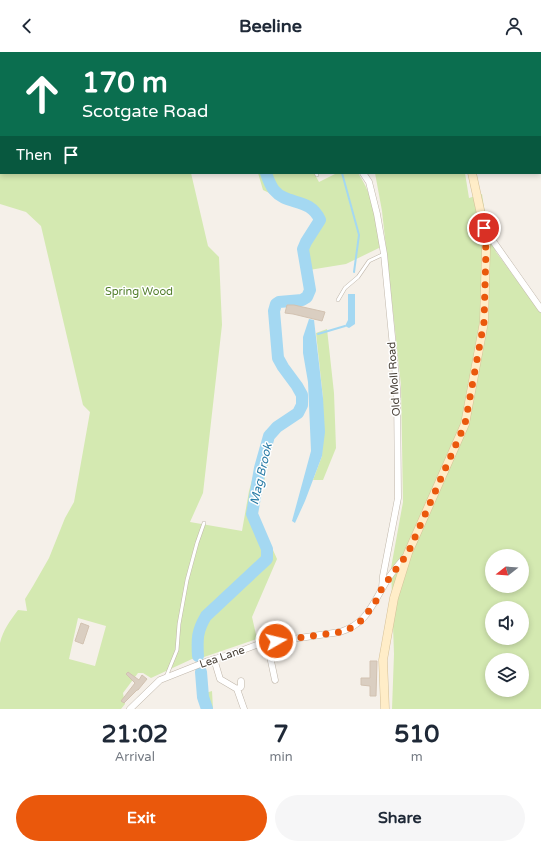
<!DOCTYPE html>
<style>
body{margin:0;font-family:"Varela Round",sans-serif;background:#f6f6f7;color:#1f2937;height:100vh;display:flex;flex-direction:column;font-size:15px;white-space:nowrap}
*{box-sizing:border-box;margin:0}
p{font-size:13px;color:#747a83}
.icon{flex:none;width:22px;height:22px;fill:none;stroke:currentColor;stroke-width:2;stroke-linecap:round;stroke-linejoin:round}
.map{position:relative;height:657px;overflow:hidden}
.side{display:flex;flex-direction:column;background:#fff;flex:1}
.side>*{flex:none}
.top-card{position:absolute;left:0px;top:0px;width:541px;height:122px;box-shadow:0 2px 6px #0003;background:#0b6e4f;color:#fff;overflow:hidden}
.needle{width:26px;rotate:253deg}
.fabs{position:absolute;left:485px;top:497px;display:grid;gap:8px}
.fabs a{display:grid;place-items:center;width:44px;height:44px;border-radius:50%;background:#fff;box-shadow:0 2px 6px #0003;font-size:20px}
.pin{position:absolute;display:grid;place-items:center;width:34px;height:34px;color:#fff;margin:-17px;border:2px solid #fff;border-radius:50%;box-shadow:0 1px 4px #0007}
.me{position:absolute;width:44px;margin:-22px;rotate:82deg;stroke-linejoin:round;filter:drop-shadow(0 0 3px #0008)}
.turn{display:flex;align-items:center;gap:14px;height:84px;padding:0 16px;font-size:18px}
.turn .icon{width:52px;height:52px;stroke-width:2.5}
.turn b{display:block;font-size:28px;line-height:34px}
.then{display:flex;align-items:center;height:38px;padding:0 16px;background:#0003;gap:8px;font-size:15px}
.eta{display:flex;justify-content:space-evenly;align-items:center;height:68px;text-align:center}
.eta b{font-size:24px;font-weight:800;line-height:28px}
.cta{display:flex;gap:8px;margin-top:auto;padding:8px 16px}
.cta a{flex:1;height:46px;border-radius:24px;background:#ea580c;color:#fff;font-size:16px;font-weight:800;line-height:46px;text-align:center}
.cta a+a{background:#f6f6f7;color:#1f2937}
header{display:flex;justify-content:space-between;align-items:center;height:52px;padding:0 16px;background:#fff;font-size:18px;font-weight:800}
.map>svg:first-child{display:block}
</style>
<header><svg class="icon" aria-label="back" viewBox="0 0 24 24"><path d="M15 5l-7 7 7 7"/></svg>Beeline<svg class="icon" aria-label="person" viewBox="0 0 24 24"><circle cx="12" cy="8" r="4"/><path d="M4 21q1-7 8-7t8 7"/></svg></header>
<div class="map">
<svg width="541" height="657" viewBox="0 0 541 657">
<rect width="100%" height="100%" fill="#f5f0e9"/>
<path fill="#d4e9b1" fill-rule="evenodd" d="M0 0 132 1H1V121H191L208 194 219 205 222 273 203 441 190 470 242 479 249 439 266 378 275 380 257 462 277 507 252 565 257 587 204 605 192 607 151 626 143 621H138L123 641 125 652 121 657H0V591C3 578 10 569 18 558L27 559 25 547 33 534 49 506 65 466 74 450 90 360 83 353 41 174 26 160 0 152ZM78 566 106 574 95 614 69 607Z
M258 121H314L319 130 337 121H358C374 145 376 167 381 195L346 212 303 219 301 198 303 189 316 167 315 163 263 138Z
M375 121H465L469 146 482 142 487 175 496 200 541 261V657H392L394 602 391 516 403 450 401 333 382 159ZM492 504H522V534H492ZM492 556H522V586H492ZM492 608H522V638H492Z
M327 277 334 341 336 396 323 428H313L322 404 323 346 316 281Z
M212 639 213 657H203L199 643Z"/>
<path fill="#a4d8f2" d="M348 242H355V272L349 276 345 274 348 268Z
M309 267 314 268 323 346 325 380 322 404 305 449 295 471 292 469 311 399 308 330 303 301V285Z"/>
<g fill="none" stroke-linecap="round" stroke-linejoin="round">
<path stroke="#a4d8f2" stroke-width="2" d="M342 121 359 183 354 220
M318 282 345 274"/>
<path stroke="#a4d8f2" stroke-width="12" d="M204 0 205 1
M198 604C197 587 197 579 206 564L267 507V497L252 462 260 416 269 384 277 375 298 361 302 353V343L297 334 283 315 278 306 274 259 276 252 279 250 302 248 307 245 310 238 303 197 306 190 320 168C310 145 287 154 274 138 270 133 268 127 266 121
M201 620 203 645 207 657"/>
</g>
<path fill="#dacec1" stroke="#d2c2b1" d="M287 253H294L325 260 322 269 293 262 285 261Z
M81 571 89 574 83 592 75 589Z
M370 609H377L376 644H370V634L361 633V626H370Z
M128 620 139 628 142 623 147 627 138 638H137L124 651 121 649 135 631 126 622Z"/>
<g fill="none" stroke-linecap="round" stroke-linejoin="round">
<defs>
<path id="lane" d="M317 0V1
M409 0 410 1
M485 0H486
M316 121 317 123
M338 248 345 236 358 225 369 209 384 202
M166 625 177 598 179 572 187 528 197 491 204 471"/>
<path id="street" d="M251 0 252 1
M363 121 369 130 377 162 384 202 397 336 398 446 383 524 382 536
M486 185 493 189 541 257
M267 590 275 628
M214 607 220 627 237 637 244 657
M237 637 241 635V629
M130 657 160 628 208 609 235 601 259 592 340 580C365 572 370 557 382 537 388 525 397 514 406 504"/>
<path id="secondary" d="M447 0V1
M385 657 383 608 394 546 408 501 465 372 484 270 486 198V185L472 121"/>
</defs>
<use href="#lane" stroke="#c0b7ab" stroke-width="4"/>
<use href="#street" stroke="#c0b7ab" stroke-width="7"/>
<use href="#secondary" stroke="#d5c098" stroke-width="9"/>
<use href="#lane" stroke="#fff" stroke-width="3"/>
<use href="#street" stroke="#fff" stroke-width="6"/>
<use href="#secondary" stroke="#ffedc8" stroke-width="8"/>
</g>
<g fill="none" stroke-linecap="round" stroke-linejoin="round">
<path stroke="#ea580c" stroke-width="7" stroke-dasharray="0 12.6" d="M276 589 340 580 349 577 362 568 375 551 382 536 408 501 465 372 484 270 486 198 484 176"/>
</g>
<g text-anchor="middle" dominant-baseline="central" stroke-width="3" stroke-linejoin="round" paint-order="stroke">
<g font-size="11" fill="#4f7c28" stroke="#fff">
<text x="139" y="239">Spring Wood</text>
</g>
<g font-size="11" fill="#484037" stroke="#fff">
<text transform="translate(394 327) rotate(-94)">Old Moll Road</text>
<text transform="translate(222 605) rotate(-19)">Lea Lane</text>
</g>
<g font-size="12" font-style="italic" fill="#2a7ca6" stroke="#fff">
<text transform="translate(261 422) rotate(-77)">Mag Brook</text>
</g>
</g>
</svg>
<div class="fabs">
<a><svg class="needle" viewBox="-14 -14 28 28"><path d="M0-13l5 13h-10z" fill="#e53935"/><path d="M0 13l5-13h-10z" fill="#747a83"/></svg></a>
<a><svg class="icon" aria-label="sound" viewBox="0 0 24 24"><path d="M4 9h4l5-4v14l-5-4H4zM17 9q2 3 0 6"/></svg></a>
<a><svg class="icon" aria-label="layers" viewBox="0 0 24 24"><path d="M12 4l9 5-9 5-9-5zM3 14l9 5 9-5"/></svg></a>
</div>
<div class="pin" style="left:484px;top:176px;background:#d93025"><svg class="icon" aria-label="arrive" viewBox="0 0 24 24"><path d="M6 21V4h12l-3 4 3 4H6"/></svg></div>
<svg class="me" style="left:276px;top:589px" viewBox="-20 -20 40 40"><circle r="17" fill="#ea580c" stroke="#fff" stroke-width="3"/><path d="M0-11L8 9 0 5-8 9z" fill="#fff"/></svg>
<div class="top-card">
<div class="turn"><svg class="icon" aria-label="ahead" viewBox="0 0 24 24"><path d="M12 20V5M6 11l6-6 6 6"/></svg><div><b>170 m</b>Scotgate Road</div></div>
<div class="then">Then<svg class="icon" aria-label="arrive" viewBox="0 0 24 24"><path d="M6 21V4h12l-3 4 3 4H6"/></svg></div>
</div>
</div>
<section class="side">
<div class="eta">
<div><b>21:02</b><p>Arrival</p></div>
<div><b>7</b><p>min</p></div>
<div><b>510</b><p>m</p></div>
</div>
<div class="cta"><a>Exit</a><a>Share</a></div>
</section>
